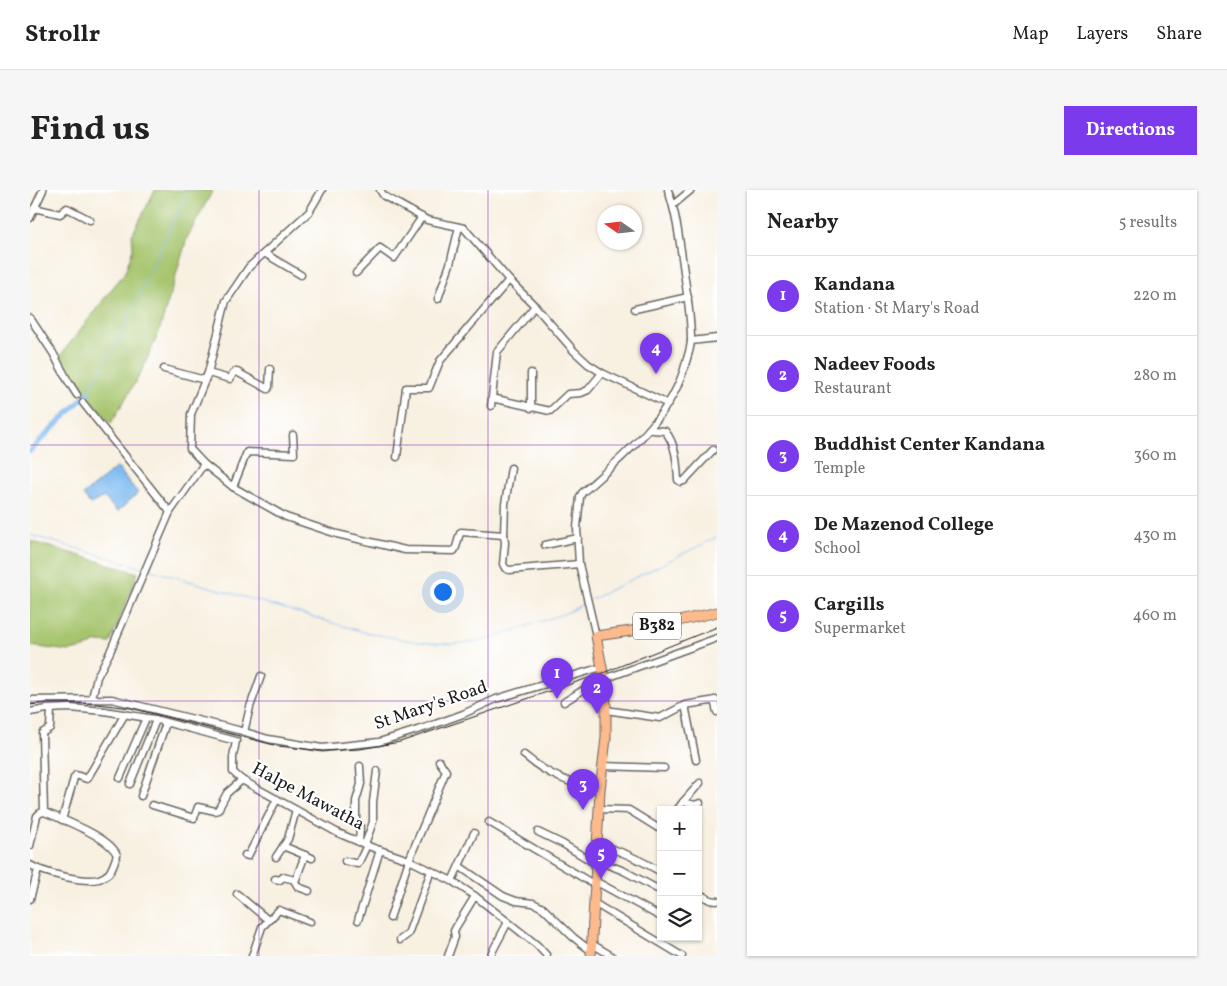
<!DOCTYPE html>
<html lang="en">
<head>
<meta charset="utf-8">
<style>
  :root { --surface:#fff; --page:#f6f6f6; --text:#222; --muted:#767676; --line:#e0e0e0; --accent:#7c3aed }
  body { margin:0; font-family:Vollkorn,serif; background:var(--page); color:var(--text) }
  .controls { position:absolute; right:15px; bottom:15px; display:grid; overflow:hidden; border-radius:0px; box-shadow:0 1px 4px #0004 }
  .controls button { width:45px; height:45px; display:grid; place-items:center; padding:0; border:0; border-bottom:1px solid var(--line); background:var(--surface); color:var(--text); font:25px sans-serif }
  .compass { position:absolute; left:567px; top:15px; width:45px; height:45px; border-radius:50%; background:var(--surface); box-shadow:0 1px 4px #0004; rotate:284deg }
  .you { position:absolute; left:412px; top:401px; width:18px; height:18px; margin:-12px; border:4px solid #fff; border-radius:50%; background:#1a73e8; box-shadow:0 0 0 8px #1a73e833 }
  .badge { display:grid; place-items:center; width:32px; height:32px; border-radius:50%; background:var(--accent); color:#fff; font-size:16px; font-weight:700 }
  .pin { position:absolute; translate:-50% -41px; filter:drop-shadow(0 1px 2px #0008) }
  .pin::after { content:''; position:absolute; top:26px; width:18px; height:15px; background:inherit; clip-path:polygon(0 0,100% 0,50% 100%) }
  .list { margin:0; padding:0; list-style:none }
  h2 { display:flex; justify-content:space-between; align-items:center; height:65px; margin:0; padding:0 20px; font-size:21px }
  h2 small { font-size:16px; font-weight:400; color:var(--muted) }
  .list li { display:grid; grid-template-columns:32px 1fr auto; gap:15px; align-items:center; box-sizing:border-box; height:80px; padding:0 20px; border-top:1px solid var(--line) }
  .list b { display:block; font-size:19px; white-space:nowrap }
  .list p { margin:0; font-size:16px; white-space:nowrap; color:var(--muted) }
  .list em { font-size:16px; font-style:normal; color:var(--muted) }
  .icon { flex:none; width:28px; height:28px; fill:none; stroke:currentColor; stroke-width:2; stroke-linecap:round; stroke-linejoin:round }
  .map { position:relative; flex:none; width:687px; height:766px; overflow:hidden; border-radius:0px }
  header { display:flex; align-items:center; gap:30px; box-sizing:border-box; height:70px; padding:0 25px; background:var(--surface); border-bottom:1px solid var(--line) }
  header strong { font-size:24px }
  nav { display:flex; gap:28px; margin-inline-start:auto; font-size:18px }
  .intro { display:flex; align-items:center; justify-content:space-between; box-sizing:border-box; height:120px; padding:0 30px }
  h1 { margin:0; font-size:35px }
  .button { padding:12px 22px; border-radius:0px; background:var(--accent); color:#fff; font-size:18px; font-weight:700 }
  main { display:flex; gap:30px; padding:0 30px }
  aside { flex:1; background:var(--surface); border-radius:0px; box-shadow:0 1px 4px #0004 }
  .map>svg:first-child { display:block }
</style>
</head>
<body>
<header>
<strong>Strollr</strong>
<nav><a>Map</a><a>Layers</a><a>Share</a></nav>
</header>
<div class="intro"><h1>Find us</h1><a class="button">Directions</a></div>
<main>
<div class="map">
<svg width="687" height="766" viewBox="0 0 687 766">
  <rect width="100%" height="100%" fill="#fff"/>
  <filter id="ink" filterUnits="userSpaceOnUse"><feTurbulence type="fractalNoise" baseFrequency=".02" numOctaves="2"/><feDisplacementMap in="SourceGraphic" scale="10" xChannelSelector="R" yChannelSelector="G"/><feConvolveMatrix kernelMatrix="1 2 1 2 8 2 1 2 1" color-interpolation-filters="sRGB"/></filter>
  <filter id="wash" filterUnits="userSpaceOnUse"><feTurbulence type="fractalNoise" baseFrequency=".0096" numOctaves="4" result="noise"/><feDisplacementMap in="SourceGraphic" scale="20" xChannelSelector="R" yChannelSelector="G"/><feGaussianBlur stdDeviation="1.12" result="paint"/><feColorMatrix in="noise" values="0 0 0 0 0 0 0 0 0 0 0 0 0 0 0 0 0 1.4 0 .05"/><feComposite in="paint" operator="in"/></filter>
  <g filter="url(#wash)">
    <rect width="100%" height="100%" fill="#f8f0e1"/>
    <g fill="#a6c56d" stroke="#617044">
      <path d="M125,0H183L157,48L129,142L111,183L81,233C62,212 44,191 30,166L95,82L103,59L102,45Z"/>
      <polygon points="0,351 108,383 80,453 67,452 54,458 40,461 0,456"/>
    </g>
    <polygon fill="#7fbbf1" stroke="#4e6c86" points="87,277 108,303 87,322 74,307 60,314 53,305"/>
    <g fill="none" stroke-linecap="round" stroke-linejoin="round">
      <g stroke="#7fbbf1" stroke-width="1">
        <path d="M58,203C69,181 82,160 93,139C116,93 135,46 158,0"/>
        <polyline points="0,345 114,378"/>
        <polyline points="118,379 334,442 387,452 420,454 453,451 536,423 555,413"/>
        <polyline points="560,410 687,347"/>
      </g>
      <polyline stroke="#7fbbf1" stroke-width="5" points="0,261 58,203"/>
    </g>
  </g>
  <g filter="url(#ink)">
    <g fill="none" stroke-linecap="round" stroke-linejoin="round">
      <g stroke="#696661" stroke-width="9">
        <g id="minor">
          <polyline points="350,0 354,6 397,30 434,38 479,90 505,116 544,161 558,174 572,183 638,214"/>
          <polyline points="643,15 661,0"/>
          <polyline points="4,18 30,24 37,18 60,30"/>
          <polyline points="0,28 13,0"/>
          <polyline points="234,63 271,85"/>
          <polyline points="326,83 350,58 364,68 392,27"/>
          <polyline points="408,109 420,74 429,37"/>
          <polyline points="605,119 658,107"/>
          <polyline points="0,128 23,163 38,191 47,205"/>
          <polyline points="661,151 687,148"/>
          <polyline points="134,179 175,190"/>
          <polyline points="178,183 200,189 204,182 207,182 238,199 239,197 240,179"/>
          <polyline points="466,209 520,221 538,204 551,203 558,200 572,183"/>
          <polyline points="53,213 140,322 80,462 67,487 62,508"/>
          <polyline points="461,216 467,162 505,116"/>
          <polyline points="501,218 501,183"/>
          <path d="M619,239L623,240L635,241C646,254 647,273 648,290L651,292L654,291L683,260"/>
          <polyline points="367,267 376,198 399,198 410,171 479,90"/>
          <path d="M174,274L203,297L256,327L307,344L375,360L424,361C428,356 427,348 431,342L474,345"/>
          <polyline points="481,278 475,314 474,345 475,353 473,374 475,378 479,380 549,374"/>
          <polyline points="203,297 217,262 264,264 263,245"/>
          <polyline points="140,322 174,274 160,259 161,224 178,183 196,111 219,77 279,22 292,0"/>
          <polyline points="515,355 548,348"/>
          <path d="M566,446L549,374L547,338L550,307L552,303C593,266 642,228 656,172C658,165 661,157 661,150C661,127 657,104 654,82C650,54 647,26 638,0"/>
          <polyline points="574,489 687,448"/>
          <polyline points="0,510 82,509 208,540 238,549 292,558 349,552 397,537 433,524 466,509 572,477"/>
          <polyline points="684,510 687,522"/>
          <polyline points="534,512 553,500 575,493"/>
          <polyline points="655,515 687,510"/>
          <polyline points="576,520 630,528 655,515 666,570"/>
          <polyline points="0,522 17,519 40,518 74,521 124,529 206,551 203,567 203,582 212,590 308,643 341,657 379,670 422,691 445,706 478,732 507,755 517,766"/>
          <polyline points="214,542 220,517 231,486"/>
          <path d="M494,565C519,586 539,593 570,600"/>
          <polyline points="572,576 634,578"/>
          <polyline points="90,588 116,528"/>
          <polyline points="100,594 126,530"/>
          <polyline points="111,606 136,533"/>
          <polyline points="653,612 670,593"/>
          <polyline points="122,615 164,628 168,617 185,621 188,620 197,603 212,590"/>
          <polyline points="569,619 599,620 628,638 631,638"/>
          <polyline points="647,620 653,612 665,615 670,613"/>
          <polyline points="14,622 12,543 20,538 21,519"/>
          <polyline points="32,630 44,588 46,585 57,589 95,524"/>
          <polyline points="459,632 565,695"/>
          <polyline points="508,642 533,654 566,674"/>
          <polyline points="329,652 330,637 326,633 326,611 331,594 330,576"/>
          <polyline points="335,654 343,632 343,612 347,581"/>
          <path d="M567,654C589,660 611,670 631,682"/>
          <path d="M0,656L7,626L10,623L14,622C32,629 80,647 87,665C85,670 83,678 79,683C77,685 72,688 69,689C53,693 14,683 0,675"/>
          <polyline points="253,656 282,668"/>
          <polyline points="215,665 218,666 247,609"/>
          <polyline points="275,665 265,692 268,697 279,701"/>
          <polyline points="246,667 258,649 266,620"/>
          <polyline points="566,670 594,681 631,701"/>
          <polyline points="315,671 328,674 337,655"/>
          <polyline points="429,676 473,706 486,711 503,713 513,718 543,747 561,761"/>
          <polyline points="245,689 250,690 253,687 265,690"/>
          <polyline points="422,691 444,643"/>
          <polyline points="565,691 631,727"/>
          <polyline points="668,703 680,710 687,711"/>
          <polyline points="207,704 238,730"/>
          <polyline points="0,709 8,680"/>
          <polyline points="564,713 652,766"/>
          <polyline points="360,728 379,670 416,581 409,571"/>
          <polyline points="328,730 350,660"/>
          <polyline points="370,750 378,744 401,681"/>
          <polyline points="562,754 582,766"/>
          <polyline points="222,766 232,737 249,720 280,732"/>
          <polyline points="418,766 425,747 424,741 426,737 445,706"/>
          <polyline points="460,766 478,732"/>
        </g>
      </g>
      <g stroke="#696661" stroke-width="11">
        <polyline id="major" points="561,766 570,600 576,548 576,517 575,493 566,446 615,439 687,422"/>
      </g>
      <use href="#minor" stroke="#fff" stroke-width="6"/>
      <use href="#major" stroke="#fcba8d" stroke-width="9"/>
      <polyline stroke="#1c1c1c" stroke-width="1" points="0,515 16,513 39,513 67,514 101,518 248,556 293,561 330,559 370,552 573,483 687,437"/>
    </g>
  </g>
  <path fill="none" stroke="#7b2cbf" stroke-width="1" stroke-opacity="0.55" d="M229,0V766M458,0V766M0,255H687M0,511H687"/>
  <g text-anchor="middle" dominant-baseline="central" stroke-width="4.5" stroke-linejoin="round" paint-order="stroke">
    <rect fill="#fff" stroke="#606060" stroke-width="1" x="603" y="422.5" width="48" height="27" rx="4"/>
    <g font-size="16" font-weight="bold" fill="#1c1c1c">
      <text x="627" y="436">B382</text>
    </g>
    <g font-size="18" fill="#1c1c1c" stroke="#fff">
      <text transform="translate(401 516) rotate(-19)">St Mary's Road</text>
      <text transform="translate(278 607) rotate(28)">Halpe Mawatha</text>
    </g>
  </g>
</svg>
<div class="controls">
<button>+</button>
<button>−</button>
<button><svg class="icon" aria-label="layers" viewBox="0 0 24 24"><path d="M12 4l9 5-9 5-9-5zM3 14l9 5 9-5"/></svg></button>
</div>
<svg class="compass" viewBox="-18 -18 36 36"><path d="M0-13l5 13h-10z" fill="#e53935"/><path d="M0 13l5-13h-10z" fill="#767676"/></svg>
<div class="you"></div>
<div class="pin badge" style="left:527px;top:509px">1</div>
<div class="pin badge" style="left:567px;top:524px">2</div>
<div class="pin badge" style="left:553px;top:620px">3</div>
<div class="pin badge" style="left:626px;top:184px">4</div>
<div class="pin badge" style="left:571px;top:689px">5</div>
</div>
<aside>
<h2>Nearby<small>5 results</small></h2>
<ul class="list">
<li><span class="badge">1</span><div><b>Kandana</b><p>Station · St Mary's Road</p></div><em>220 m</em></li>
<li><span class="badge">2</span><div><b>Nadeev Foods</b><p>Restaurant</p></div><em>280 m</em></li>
<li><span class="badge">3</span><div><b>Buddhist Center Kandana</b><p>Temple</p></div><em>360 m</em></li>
<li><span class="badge">4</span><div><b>De Mazenod College</b><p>School</p></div><em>430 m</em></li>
<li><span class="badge">5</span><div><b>Cargills</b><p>Supermarket</p></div><em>460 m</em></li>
</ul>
</aside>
</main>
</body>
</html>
